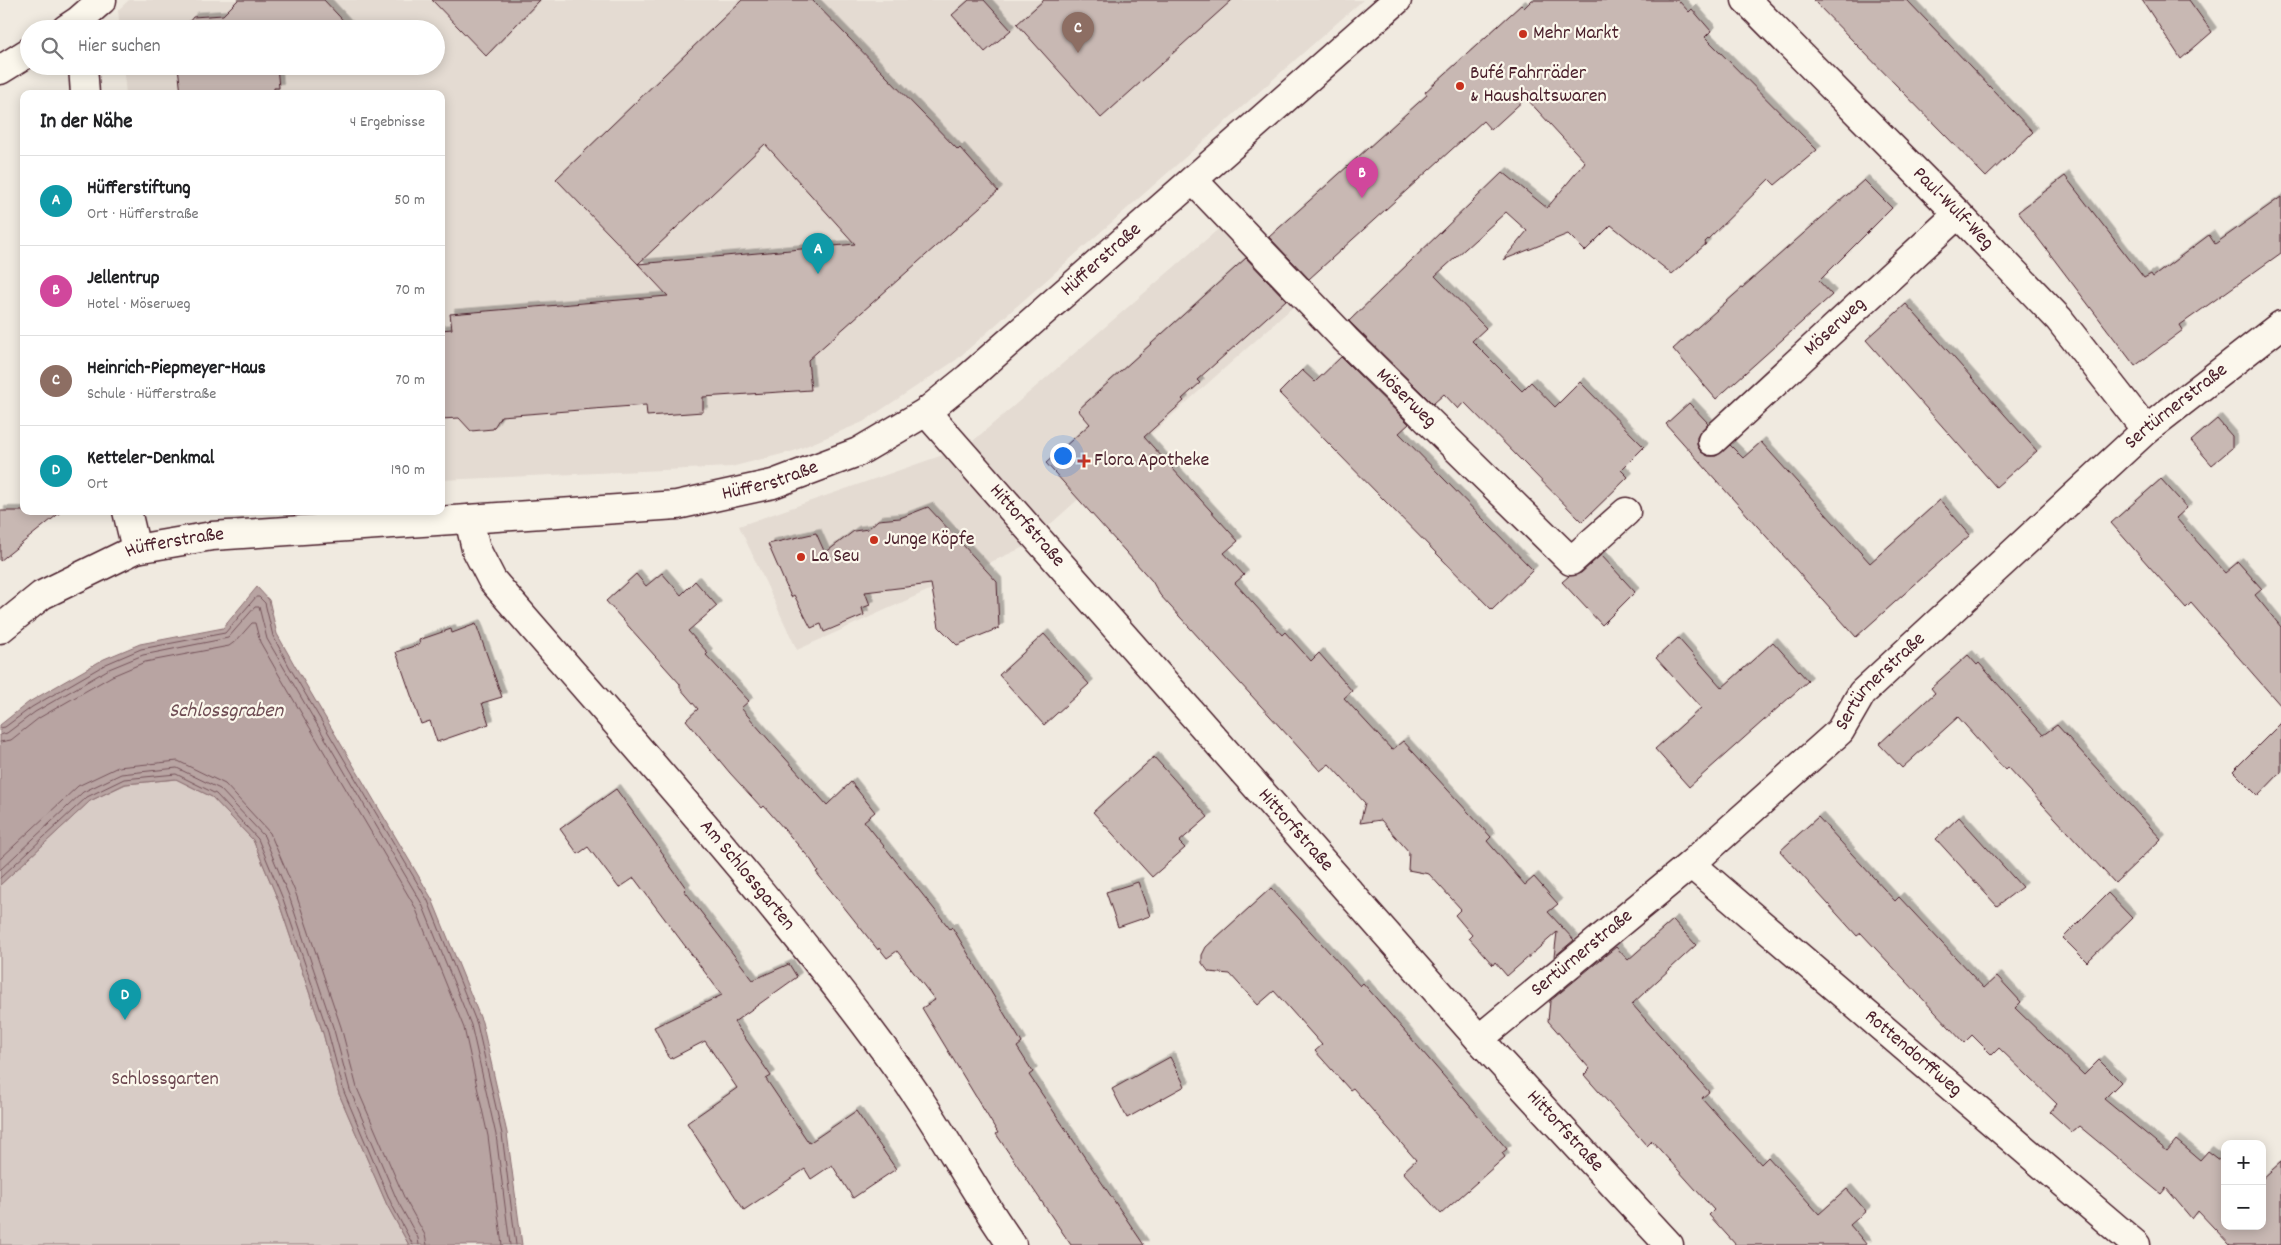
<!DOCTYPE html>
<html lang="de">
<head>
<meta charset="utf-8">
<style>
  :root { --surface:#fff; --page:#f6f6f6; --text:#202124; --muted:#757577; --line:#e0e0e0; --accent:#0b8043 }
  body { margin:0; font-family:Dekko,sans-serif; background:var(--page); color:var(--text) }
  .controls { position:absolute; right:15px; bottom:15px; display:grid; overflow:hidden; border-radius:10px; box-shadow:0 2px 12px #0003 }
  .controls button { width:45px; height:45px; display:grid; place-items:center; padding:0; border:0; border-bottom:1px solid var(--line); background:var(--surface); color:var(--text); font:25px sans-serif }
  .you { position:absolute; left:1062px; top:455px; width:18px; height:18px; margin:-12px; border:4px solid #fff; border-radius:50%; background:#1a73e8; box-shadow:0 0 0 8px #1a73e833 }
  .badge { display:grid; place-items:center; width:32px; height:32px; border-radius:50%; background:var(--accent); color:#fff; font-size:16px; font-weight:700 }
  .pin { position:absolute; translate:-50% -41px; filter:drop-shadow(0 1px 2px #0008) }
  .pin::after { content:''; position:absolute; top:26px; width:18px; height:15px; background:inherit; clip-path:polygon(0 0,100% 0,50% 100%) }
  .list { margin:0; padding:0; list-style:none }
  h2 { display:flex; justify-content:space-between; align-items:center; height:65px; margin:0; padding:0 20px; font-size:21px }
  h2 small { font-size:16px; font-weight:400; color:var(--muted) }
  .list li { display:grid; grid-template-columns:32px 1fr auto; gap:15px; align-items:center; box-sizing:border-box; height:90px; padding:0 20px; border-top:1px solid var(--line) }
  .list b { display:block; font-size:19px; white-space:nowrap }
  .list p { margin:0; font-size:16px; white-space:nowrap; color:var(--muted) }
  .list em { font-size:16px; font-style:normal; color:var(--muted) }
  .icon { flex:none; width:28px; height:28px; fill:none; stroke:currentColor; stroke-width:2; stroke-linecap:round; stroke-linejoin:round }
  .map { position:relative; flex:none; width:2281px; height:1245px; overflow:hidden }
  .search { position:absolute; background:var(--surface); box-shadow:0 2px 12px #0003; left:20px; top:20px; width:425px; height:55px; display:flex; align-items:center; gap:12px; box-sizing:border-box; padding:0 18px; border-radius:28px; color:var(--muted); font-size:19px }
  .panel { position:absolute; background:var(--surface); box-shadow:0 2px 12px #0003; left:20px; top:90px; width:425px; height:425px; border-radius:10px }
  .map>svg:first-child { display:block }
</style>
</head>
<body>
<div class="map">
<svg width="2281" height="1245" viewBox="0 0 2281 1245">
  <defs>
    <filter id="shadow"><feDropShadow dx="4.5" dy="-4.5" stdDeviation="0" flood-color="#0004"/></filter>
  </defs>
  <rect width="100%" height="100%" fill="#f0eae0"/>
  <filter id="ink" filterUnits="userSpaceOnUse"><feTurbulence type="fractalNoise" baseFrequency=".02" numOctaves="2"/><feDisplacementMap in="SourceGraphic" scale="10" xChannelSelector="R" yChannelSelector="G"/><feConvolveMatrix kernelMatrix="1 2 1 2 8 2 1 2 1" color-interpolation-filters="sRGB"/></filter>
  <g filter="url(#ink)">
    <g fill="#e4dbd2">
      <polygon points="129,0 1363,0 956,360 863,422 794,451 731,467 441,480 441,94 126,94 123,66 436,66 436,29 120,29 118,10"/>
      <polygon points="1223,225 1293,307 1026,546 797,650 739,526 966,447"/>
    </g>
    <polygon fill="#d8ccc6" stroke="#917678" points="176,779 212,797 253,840 278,900 323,1033 339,1094 387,1205 409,1245 0,1245 0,885 90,801 126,784"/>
    <polygon fill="#b8a4a2" stroke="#8c6f72" points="257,587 269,600 277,634 295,666 432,899 482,1022 507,1133 522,1245 409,1245 387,1205 339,1094 323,1033 278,900 253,840 212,797 176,779 125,784 90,801 0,885 0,725 29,702 104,659 140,644 223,628"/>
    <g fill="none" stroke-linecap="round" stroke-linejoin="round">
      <g stroke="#76545b" stroke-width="1">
        <polyline points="0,728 5,727 32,707 106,664 141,649 225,633 256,597 259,597 265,603 273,636 290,668 428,901 477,1024 502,1134 516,1245"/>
        <polyline points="0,735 7,733 35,712 109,669 143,655 228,638 255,607 259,607 267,639 422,904 471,1025 496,1135 510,1245"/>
        <polyline points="0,742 11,740 39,718 112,676 145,662 229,646 237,640 252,623 255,623 260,642 279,675 415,907 464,1028 488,1136 502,1245"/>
        <polyline points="0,859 78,786 118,767 178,761 225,784 270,833 296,894 341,1027 357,1088 404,1197 425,1235 427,1245"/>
        <polyline points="0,870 83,792 121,774 177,768 220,789 264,836 289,896 334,1030 350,1090 397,1200 418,1238 419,1245"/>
        <polyline points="0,878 87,797 124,779 176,774 216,794 258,839 283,899 328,1032 344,1092 391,1203 413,1245"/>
      </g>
    </g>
    <g fill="#c8b8b3" stroke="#4a1f2b" filter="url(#shadow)">
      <polygon points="238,0 324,0 351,29 176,29 185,27 193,17 223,15"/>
      <polygon points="432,0 540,0 486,56"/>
      <polygon points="742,0 812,0 958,150 960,148 998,191 808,360 811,390 703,397 703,412 647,416 646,405 501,416 493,429 471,431 459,418 441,419 441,330 452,329 450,314 668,296 638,264 855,244 765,144 638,264 556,179"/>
      <polygon points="969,0 984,0 1011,30 985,52 952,15"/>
      <polygon points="1044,0 1232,0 1101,118 1017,24"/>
      <polygon points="1532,0 1678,0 1689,12 1692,9 1711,31 1705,37 1817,150 1775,185 1769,179 1705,242 1706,244 1672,274 1611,225 1585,251 1568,234 1503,260 1527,231 1506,212 1435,276 1486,328 1472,341 1522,391 1531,382 1555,407 1580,382 1644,447 1621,470 1628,477 1582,522 1464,402 1458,409 1444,394 1433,404 1349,321 1503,172 1547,208 1585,162 1526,98 1491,130 1483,121 1309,279 1269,237 1427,95 1425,92 1487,36 1521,5 1524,8"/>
      <polygon points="1813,0 1907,0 2033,132 1986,177"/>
      <polygon points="2142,0 2189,0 2212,32 2181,59"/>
      <polygon points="178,66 277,66 279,88 274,88 274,94 181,94"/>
      <polygon points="2065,176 2144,278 2151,274 2153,277 2209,235 2215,244 2281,197 2281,253 2180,325 2183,330 2135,366 2018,212"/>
      <polygon points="1864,180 1892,208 1819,281 1832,295 1716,399 1673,349"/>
      <polygon points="1246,258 1286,300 1197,380 1200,383 1182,399 1184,401 1144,437 1238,541 1224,553 1244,575 1235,583 1282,635 1285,632 1311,661 1319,653 1352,691 1344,698 1392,750 1403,741 1491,837 1487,841 1525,885 1534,877 1558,904 1548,912 1574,940 1554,957 1557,932 1507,976 1495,962 1493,965 1469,938 1472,935 1455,915 1461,909 1429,874 1408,870 1409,852 1381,820 1360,823 1365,803 1329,764 1320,771 1160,595 1152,581 1046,463 1090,424 1078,410"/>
      <polygon points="1906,304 2037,451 1996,487 1866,340"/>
      <polygon points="1341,357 1409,424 1399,433 1533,570 1492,610 1279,393 1302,370 1315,382"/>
      <polygon points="1689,403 1708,423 1697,437 1697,445 1701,452 1708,456 1716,456 1730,445 1743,458 1761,442 1870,563 1940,500 1970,535 1856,637 1666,424"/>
      <polygon points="2217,419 2232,436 2232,448 2212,465 2191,441"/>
      <polygon points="2161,479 2187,508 2176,518 2225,573 2238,562 2262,589 2255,595 2281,627 2281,706 2191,603 2186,608 2111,523"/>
      <polygon points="928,507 997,582 999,628 957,645 939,627 931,584 865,592 870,605 862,608 864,615 824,632 821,624 811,628 794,595 791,597 768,544 816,533 825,553 854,531 868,529 878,520 900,518"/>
      <polygon points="0,511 62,511 0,561"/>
      <polygon points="1601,555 1635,592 1602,625 1562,582 1569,576 1581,573"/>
      <polygon points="662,573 681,595 695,581 717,606 688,631 708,653 706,655 749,701 741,708 768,739 827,805 851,782 875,812 864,821 950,929 952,927 1022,1043 1017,1047 1033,1072 1029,1075 1144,1245 1071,1245 996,1134 998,1133 922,1008 935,1000 897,951 887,958 879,948 878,950 816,872 818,871 811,860 764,806 762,808 730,773 686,720 698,709 680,688 680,684 606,601 636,574 646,586"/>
      <polygon points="476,624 502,697 482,703 489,724 437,742 430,721 421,724 396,652 420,644 419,640 451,629 452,633"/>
      <polygon points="1044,634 1089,684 1044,725 999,675"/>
      <polygon points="1678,638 1722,688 1773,642 1808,681 1689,787 1655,749 1701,708 1656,658"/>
      <polygon points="1968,655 1977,665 1979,663 2043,735 2057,725 2161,839 2115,883 2008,767 2005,770 1958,717 1902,768 1879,744 1935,693 1931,688"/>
      <polygon points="2281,723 2281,772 2258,796 2233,771"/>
      <polygon points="1154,757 1208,817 1179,842 1185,848 1152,877 1093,812"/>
      <polygon points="616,789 664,855 663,856 686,888 684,890 753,980 789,964 797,977 734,1022 771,1076 766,1079 809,1143 856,1111 896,1169 853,1198 832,1165 811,1179 805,1169 744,1210 687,1123 737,1088 705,1041 670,1059 654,1027 722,995 634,878 619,888 588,847 578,854 560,829"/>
      <polygon points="1818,817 1895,901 1899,897 1984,988 1997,976 2021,1002 2015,1008 2084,1075 2099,1060 2121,1082 2104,1099 2167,1151 2176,1140 2200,1160 2208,1151 2225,1164 2225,1226 2262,1226 2262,1179 2281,1162 2281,1245 2230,1245 2198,1211 2192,1219 2166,1188 2161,1194 2079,1126 2072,1132 2050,1112 2057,1104 1999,1048 1992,1055 1972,1035 1964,1043 1861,933 1857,936 1780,851"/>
      <polygon points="1959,817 2022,887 1997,906 1936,839"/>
      <polygon points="1138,882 1150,916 1118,927 1106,892"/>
      <polygon points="1271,888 1360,986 1363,983 1507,1149 1502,1153 1505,1157 1441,1214 1403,1172 1416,1160 1353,1088 1350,1090 1315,1051 1322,1045 1274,991 1258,1005 1230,974 1209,972 1202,963 1202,955 1206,947"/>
      <polygon points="2108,893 2132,918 2087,962 2063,938"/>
      <polygon points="1673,920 1696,945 1632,1004 1709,1092 1702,1098 1761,1164 1768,1157 1819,1214 1847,1189 1866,1211 1850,1225 1867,1245 1736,1245 1709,1215 1714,1210 1696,1190 1652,1141 1647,1146 1584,1075 1590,1069 1548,1021 1550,1001 1595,964 1616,947 1628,960"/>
      <polygon points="1170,1057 1185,1086 1127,1118 1112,1089"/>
    </g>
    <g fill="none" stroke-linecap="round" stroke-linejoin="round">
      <g stroke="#4a1f2b" stroke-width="31">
        <g id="minor">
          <path id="s1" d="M1746,0L1958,214L2059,319L2146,430"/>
          <polyline points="66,29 78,21 102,0"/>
          <polyline points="83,66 85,94"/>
          <polyline points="0,70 29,52"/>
          <path id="s2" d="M1193,180L1346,340L1571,561L1626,512"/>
          <path id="s3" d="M926,412L1479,1039L1669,1245"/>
          <path id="s4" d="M1712,441L1958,214"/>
          <polyline points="127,511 136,549"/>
          <path id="s5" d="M469,519L476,549L492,580C632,743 779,902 904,1077C943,1131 973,1191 1012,1245"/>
          <path id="s6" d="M0,629L42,595L136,549L212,536L677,505L773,484L858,452L926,412L968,378L1397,0"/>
          <path id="s7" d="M1691,864L2136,1245"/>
          <path id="s8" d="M1479,1039L1691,864L1840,731L1862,693L2146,430L2281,325"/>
        </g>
      </g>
      <use href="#minor" stroke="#fbf7ec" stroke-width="28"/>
    </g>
  </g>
  <g fill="#c8321e" stroke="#fbf7ec" stroke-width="2">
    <circle cx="1523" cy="34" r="5"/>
    <circle cx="1460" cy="86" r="5"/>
    <path d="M1081.5 453.5h5v5h5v5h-5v5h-5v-5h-5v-5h5z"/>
    <circle cx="874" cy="540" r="5"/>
    <circle cx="801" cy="557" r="5"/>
  </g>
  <g text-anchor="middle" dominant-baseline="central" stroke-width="4.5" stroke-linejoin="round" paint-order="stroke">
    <g font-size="20" fill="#4a1f2b" stroke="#fbf7ec" text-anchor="start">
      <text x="1533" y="34">Mehr Markt</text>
      <text x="1470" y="74">Bufé Fahrräder<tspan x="1470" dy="23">&amp; Haushaltswaren</tspan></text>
      <text x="1094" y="461">Flora Apotheke</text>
      <text x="884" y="540">Junge Köpfe</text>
      <text x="811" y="557">La Seu</text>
    </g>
    <g font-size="20" fill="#4a1f2b" stroke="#fbf7ec">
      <text stroke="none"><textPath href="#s1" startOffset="294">Paul-Wulf-Weg</textPath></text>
      <text stroke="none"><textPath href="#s6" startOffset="1202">Hüfferstraße</textPath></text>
      <text stroke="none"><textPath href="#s4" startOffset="168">Möserweg</textPath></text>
      <text stroke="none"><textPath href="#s2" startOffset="305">Möserweg</textPath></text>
      <text stroke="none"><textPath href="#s8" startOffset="944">Sertürnerstraße</textPath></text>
      <text stroke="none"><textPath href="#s6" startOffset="798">Hüfferstraße</textPath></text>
      <text stroke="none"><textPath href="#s3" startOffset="152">Hittorfstraße</textPath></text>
      <text stroke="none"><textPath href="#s6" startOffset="198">Hüfferstraße</textPath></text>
      <text stroke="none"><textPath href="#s8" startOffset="539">Sertürnerstraße</textPath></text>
      <text stroke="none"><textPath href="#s3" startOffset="558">Hittorfstraße</textPath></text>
      <text stroke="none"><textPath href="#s5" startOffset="456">Am Schlossgarten</textPath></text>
      <text stroke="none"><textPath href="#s8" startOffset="134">Sertürnerstraße</textPath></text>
      <text stroke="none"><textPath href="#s7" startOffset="292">Rottendorffweg</textPath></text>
      <text stroke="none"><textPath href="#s3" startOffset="962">Hittorfstraße</textPath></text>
    </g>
    <g font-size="20" fill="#6e4a52" stroke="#fbf7ec">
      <text x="165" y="1080">Schlossgarten</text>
    </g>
    <g font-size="21" font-style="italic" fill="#704e55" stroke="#fbf7ec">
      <text x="226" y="712">Schlossgraben</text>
    </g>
  </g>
</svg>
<div class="controls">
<button>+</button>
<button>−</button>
</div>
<div class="you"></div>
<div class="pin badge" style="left:818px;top:274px;background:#0f9aa8">A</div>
<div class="pin badge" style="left:1362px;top:198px;background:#d1479c">B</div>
<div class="pin badge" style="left:1078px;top:53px;background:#8d6e63">C</div>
<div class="pin badge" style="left:125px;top:1020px;background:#0f9aa8">D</div>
<div class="search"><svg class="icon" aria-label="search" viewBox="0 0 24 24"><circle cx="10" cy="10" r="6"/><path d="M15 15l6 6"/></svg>Hier suchen</div>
<section class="panel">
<h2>In der Nähe<small>4 Ergebnisse</small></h2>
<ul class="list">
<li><span class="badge" style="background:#0f9aa8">A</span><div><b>Hüfferstiftung</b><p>Ort · Hüfferstraße</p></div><em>50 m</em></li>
<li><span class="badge" style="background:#d1479c">B</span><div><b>Jellentrup</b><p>Hotel · Möserweg</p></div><em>70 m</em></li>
<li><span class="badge" style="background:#8d6e63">C</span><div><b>Heinrich-Piepmeyer-Haus</b><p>Schule · Hüfferstraße</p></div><em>70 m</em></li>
<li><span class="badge" style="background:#0f9aa8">D</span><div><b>Ketteler-Denkmal</b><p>Ort</p></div><em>190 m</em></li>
</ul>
</section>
</div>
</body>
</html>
